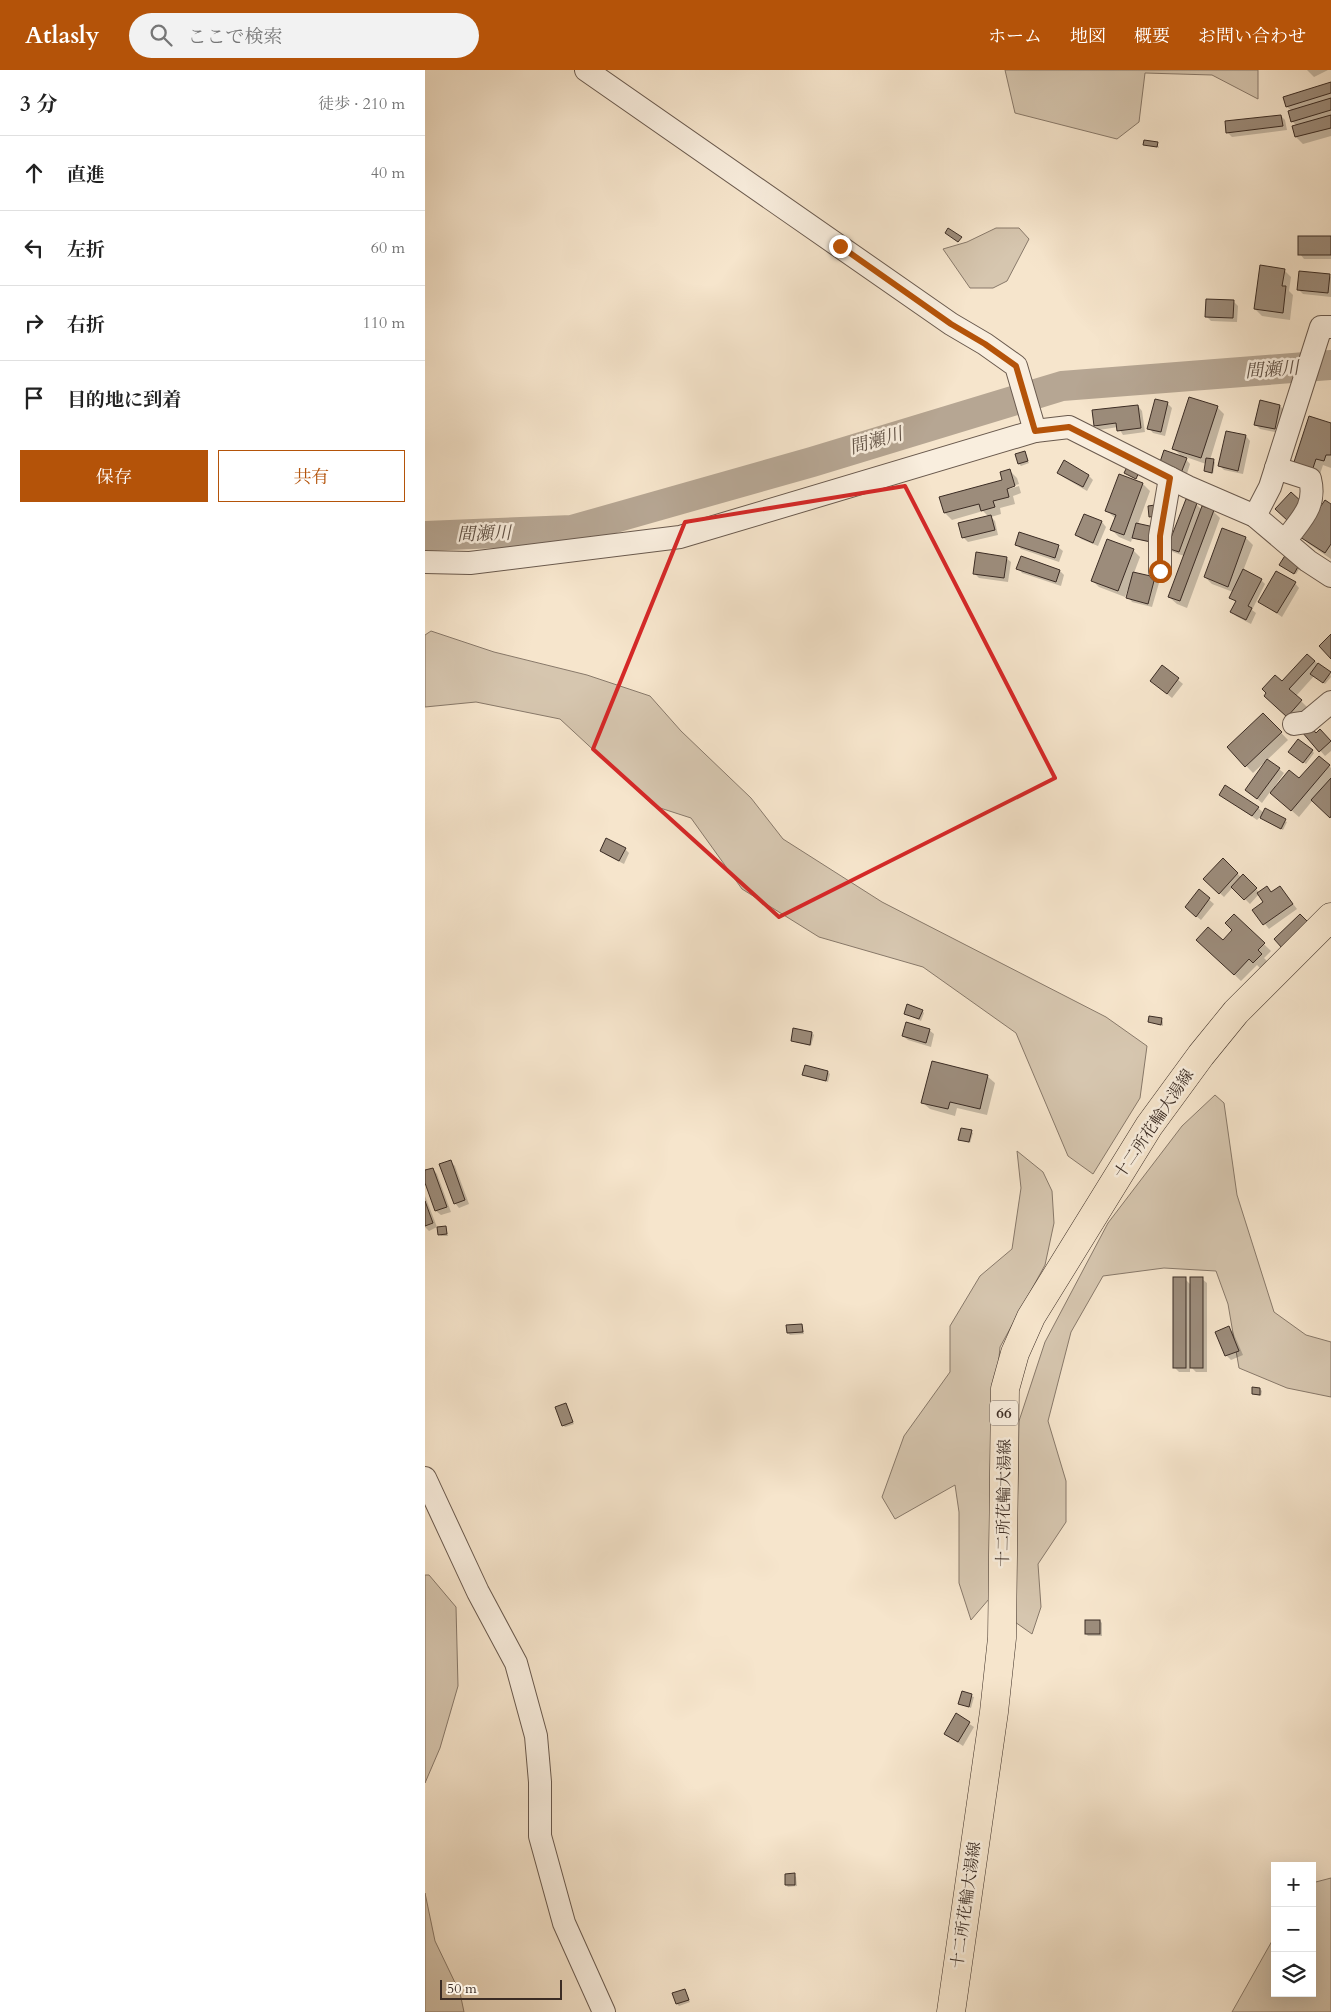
<!DOCTYPE html>
<html lang="ja">
<head>
<meta charset="utf-8">
<style>
  :root { --surface:#fff; --page:#f2f2f2; --text:#222; --muted:#767676; --line:#e0e0e0; --accent:#b45309 }
  body { margin:0; font-family:Cardo,"Noto Serif JP",serif; background:var(--page); color:var(--text) }
  .controls { position:absolute; right:15px; bottom:15px; display:grid; overflow:hidden; border-radius:0px; box-shadow:0 5px 20px #0002 }
  .controls button { width:45px; height:45px; display:grid; place-items:center; padding:0; border:0; border-bottom:1px solid var(--line); background:var(--surface); color:var(--text); font:25px sans-serif }
  .scale { position:absolute; left:15px; bottom:12px; width:122px; box-sizing:border-box; padding-left:5px; border:2px solid #3b2c24; border-top:0; font-size:14px; line-height:18px; white-space:nowrap; color:#3b2c24; -webkit-text-stroke:4px #f9eede; paint-order:stroke }
  .stop { position:absolute; width:15px; height:15px; margin:-11px; border:4px solid #b45309; border-radius:50%; background:#fff }
  .stop.end { background:#b45309; border-color:#fff; box-shadow:0 1px 5px #0008 }
  .list { margin:0; padding:0; list-style:none }
  h2 { display:flex; justify-content:space-between; align-items:center; height:65px; margin:0; padding:0 20px; font-size:21px }
  h2 small { font-size:16px; font-weight:400; color:var(--muted) }
  .list li { display:grid; grid-template-columns:32px 1fr auto; gap:15px; align-items:center; box-sizing:border-box; height:75px; padding:0 20px; border-top:1px solid var(--line) }
  .list b { display:block; font-size:19px; white-space:nowrap }
  .list em { font-size:16px; font-style:normal; color:var(--muted) }
  .actions { display:flex; gap:10px; padding:15px 20px }
  .actions a { flex:1; padding:11px 0; border:1px solid var(--accent); border-radius:0px; text-align:center; font-size:18px; color:var(--accent) }
  .actions .main { background:var(--accent); color:#fff }
  .icon { flex:none; width:28px; height:28px; fill:none; stroke:currentColor; stroke-width:2; stroke-linecap:round; stroke-linejoin:round }
  .map { position:relative; flex:none; width:906px; height:1942px; overflow:hidden }
  header { display:flex; align-items:center; gap:30px; box-sizing:border-box; height:70px; padding:0 25px; background:var(--accent); color:#fff }
  header strong { font-size:24px }
  nav { display:flex; gap:28px; margin-inline-start:auto; font-size:18px }
  .search { width:350px; height:45px; background:var(--page); display:flex; align-items:center; gap:12px; box-sizing:border-box; padding:0 18px; border-radius:28px; color:var(--muted); font-size:19px }
  main { display:flex }
  aside { flex:1; background:var(--surface) }
  .map>svg:first-child { display:block }
</style>
</head>
<body>
<header>
<strong>Atlasly</strong>
<div class="search"><svg class="icon" aria-label="search" viewBox="0 0 24 24"><circle cx="10" cy="10" r="6"/><path d="M15 15l6 6"/></svg>ここで検索</div>
<nav><a>ホーム</a><a>地図</a><a>概要</a><a>お問い合わせ</a></nav>
</header>
<main>
<aside>
<h2>3 分<small>徒歩 · 210 m</small></h2>
<ul class="list">
<li><svg class="icon" aria-label="ahead" viewBox="0 0 24 24"><path d="M12 20V5M6 11l6-6 6 6"/></svg><div><b>直進</b></div><em>40 m</em></li>
<li><svg class="icon" aria-label="left" viewBox="0 0 24 24"><path d="M17 20v-9H6M10 6l-5 5 5 5"/></svg><div><b>左折</b></div><em>60 m</em></li>
<li><svg class="icon" aria-label="right" viewBox="0 0 24 24"><path d="M7 20v-9h11M14 6l5 5-5 5"/></svg><div><b>右折</b></div><em>110 m</em></li>
<li><svg class="icon" aria-label="arrive" viewBox="0 0 24 24"><path d="M6 21V4h12l-3 4 3 4H6"/></svg><div><b>目的地に到着</b></div></li>
</ul>
<div class="actions"><a class="main">保存</a><a>共有</a></div>
</aside>
<div class="map">
<svg width="906" height="1942" viewBox="0 0 906 1942">
  <rect width="100%" height="100%" fill="#f6e5cc"/>
  <filter id="stains"><feTurbulence type="fractalNoise" baseFrequency=".004" numOctaves="4"/><feColorMatrix values="0 0 0 0 .2 0 0 0 0 .09 0 0 0 0 .02 0 0 0 .5 -.17"/></filter>
  <radialGradient id="worn" r=".72"><stop offset=".6" stop-color="#630" stop-opacity="0"/><stop offset="1" stop-color="#630" stop-opacity=".3"/></radialGradient>
  <g fill="#d6c6af" stroke="#88796a">
    <polygon points="580,0 833,0 833,29 787,5 720,3 714,52 692,69 590,43"/>
    <polygon points="571,158 594,158 604,169 582,211 568,218 545,218 518,179 542,172"/>
    <polygon points="6,561 69,582 162,605 225,626 256,661 326,728 358,769 457,832 681,947 722,976 715,1028 668,1104 643,1086 591,963 498,897 394,867 317,819 266,748 229,736 135,649 51,632 0,637 0,565"/>
    <polygon points="790,1025 799,1033 812,1125 849,1242 881,1265 906,1272 906,1327 862,1318 814,1298 803,1234 791,1201 739,1198 678,1206 646,1262 623,1351 641,1411 641,1452 613,1494 616,1537 607,1564 590,1552 594,1351 620,1272 683,1153 757,1056"/>
    <polygon points="592,1081 618,1102 627,1121 629,1153 620,1195 575,1277 568,1350 570,1522 546,1550 534,1513 534,1442 530,1415 470,1449 457,1427 479,1366 525,1302 525,1256 555,1206 587,1179 596,1118"/>
    <polygon points="0,1505 4,1505 31,1537 33,1616 15,1678 0,1713"/>
    <polygon points="906,1808 906,1942 807,1942 847,1871 847,1833 850,1831 850,1923 887,1923 887,1813"/>
    <polygon points="0,1823 10,1871 35,1923 39,1942 0,1942"/>
  </g>
  <g fill="#0003">
    <polygon points="882,0 903,0 889,7"/>
    <polygon points="906,13 906,66 878,74 871,67 869,57 872,56 867,51 867,41 862,37"/>
    <polygon points="856,46 860,50 862,60 807,67 802,62"/>
    <polygon points="732,73 734,78 720,74"/>
    <polygon points="906,167 906,189 879,189 875,184"/>
    <polygon points="859,200 866,207 864,221 868,225 865,250 837,246 830,239"/>
    <polygon points="904,205 906,207 906,227 878,224 874,220"/>
    <polygon points="808,231 813,236 812,252 786,251 782,247"/>
    <polygon points="742,333 747,338 740,366 728,363 724,358"/>
    <polygon points="713,336 717,341 720,362 698,365 693,357 674,360 670,355"/>
    <polygon points="855,336 859,340 854,363 835,359 830,354"/>
    <polygon points="792,337 799,344 785,390 790,392 788,404 780,401 781,394 758,386 765,394 761,407 740,400 759,389 749,379"/>
    <polygon points="906,354 906,398 898,395 894,407 876,401"/>
    <polygon points="802,362 821,366 825,371 818,404 799,400 794,395"/>
    <polygon points="599,383 604,393 596,396 594,394"/>
    <polygon points="639,392 664,406 668,410 662,421 638,407 633,402"/>
    <polygon points="585,401 592,408 594,414 584,417 584,419 594,416 596,423 588,426 590,434 575,438 576,444 566,447 570,451 573,465 543,472 538,467 564,447 558,441 527,450 520,443 579,411"/>
    <polygon points="695,406 718,414 725,421 713,454 727,473 711,469 708,466 706,472 694,467 687,460 691,449 682,441"/>
    <polygon points="762,431 772,435 777,440 788,441 795,448 762,538 752,534 744,527 759,486 748,482 744,478"/>
    <polygon points="906,436 906,489 884,474 877,467"/>
    <polygon points="660,445 677,452 681,457 673,476 656,469 652,465"/>
    <polygon points="798,460 821,468 828,475 818,501 836,510 840,514 827,540 831,543 826,554 811,546 807,541 811,532 806,527 808,522 787,514 780,507"/>
    <polygon points="591,474 633,477 638,481 634,492 596,479"/>
    <polygon points="708,480 715,487 709,503 729,508 734,513 727,537 707,532 703,527 705,519 703,519 700,527 674,517 667,510"/>
    <polygon points="581,488 586,492 583,512 554,508 549,503"/>
    <polygon points="596,488 635,501 639,505 636,516 597,503 593,498"/>
    <polygon points="876,496 871,504 858,497"/>
    <polygon points="870,513 874,518 857,547 834,531"/>
    <polygon points="882,585 905,603 906,607 900,614 889,606 871,626 883,638 870,653 848,633 857,613"/>
    <polygon points="738,597 758,614 747,628 731,615"/>
    <polygon points="838,644 863,670 842,690 859,703 850,716 851,717 875,710 894,687 906,698 906,748 888,730 874,747 845,722 837,733 826,724 841,691 828,703 803,677"/>
    <polygon points="879,662 900,665 906,672 906,681 900,686"/>
    <polygon points="887,681 889,683 881,694 867,684"/>
    <polygon points="795,724 833,738 839,743 862,752 858,760 835,747 832,750"/>
    <polygon points="200,779 204,783 199,794 181,785 177,781"/>
    <polygon points="798,790 817,808 818,806 835,823 842,818 847,823 859,822 872,839 844,859 829,840 840,832 834,824 825,834 808,817 799,827 780,809"/>
    <polygon points="774,821 789,834 776,850 766,842"/>
    <polygon points="809,845 846,881 839,888 843,892 836,899 832,895 816,911 773,870 798,872 809,860"/>
    <polygon points="497,941 499,943 496,951 480,943"/>
    <polygon points="737,950 738,952 738,956 725,952"/>
    <polygon points="504,960 509,964 506,977 483,970 478,966"/>
    <polygon points="387,963 389,965 386,976 367,971"/>
    <polygon points="403,1002 405,1004 403,1012 379,1005"/>
    <polygon points="562,1006 570,1013 562,1045 532,1038 530,1046 505,1039 497,1032"/>
    <polygon points="546,1062 548,1063 545,1073 534,1069"/>
    <polygon points="26,1092 30,1096 44,1134 34,1138 30,1133"/>
    <polygon points="8,1099 12,1104 26,1142 16,1145 11,1141 0,1109 0,1102"/>
    <polygon points="0,1126 12,1157 4,1161 0,1157"/>
    <polygon points="21,1157 23,1166 16,1166 14,1164"/>
    <polygon points="760,1209 766,1215 777,1209 782,1213 782,1302 771,1302 765,1296 765,1302 754,1302 750,1298"/>
    <polygon points="377,1255 379,1264 365,1265 363,1263"/>
    <polygon points="803,1258 808,1262 818,1285 806,1290 802,1286 792,1263"/>
    <polygon points="835,1319 837,1321 836,1326 828,1324"/>
    <polygon points="141,1335 149,1354 140,1357 138,1355"/>
    <polygon points="675,1551 677,1553 677,1566 663,1566 661,1564"/>
    <polygon points="537,1623 549,1627 546,1638 534,1633"/>
    <polygon points="531,1645 549,1657 538,1676 520,1664"/>
    <polygon points="369,1805 371,1807 372,1816 363,1817 361,1815"/>
    <polygon points="260,1920 265,1932 254,1936 252,1934"/>
  </g>
  <g fill="none" stroke-linecap="round" stroke-linejoin="round">
    <polyline stroke="#b6a693" stroke-width="30" points="0,466 147,460 387,392 637,316 906,295"/>
  </g>
  <g fill="#9c8c7b" stroke="#3b2c24">
    <polygon points="906,12 906,23 861,37 858,27"/>
    <polygon points="906,28 906,40 866,52 863,41"/>
    <polygon points="856,45 858,56 801,63 800,51"/>
    <polygon points="906,45 906,58 870,67 867,56"/>
    <polygon points="719,70 733,72 732,77 718,75"/>
    <polygon points="523,158 537,167 533,172 520,163"/>
    <rect x="873" y="166" width="33" height="19"/>
    <polygon points="835,195 860,199 857,216 861,216 858,243 829,239"/>
    <polygon points="874,201 905,204 903,223 872,220"/>
    <polygon points="781,229 809,230 808,248 780,247"/>
    <polygon points="764,327 793,336 776,388 747,379"/>
    <polygon points="730,329 743,332 736,362 722,359"/>
    <polygon points="835,330 855,335 850,359 829,355"/>
    <polygon points="713,335 716,358 692,361 691,353 669,356 667,340"/>
    <polygon points="884,346 906,353 906,385 901,385 899,391 891,389 887,401 868,395"/>
    <polygon points="801,361 821,365 813,401 793,396"/>
    <polygon points="739,380 762,388 756,403 734,395"/>
    <polygon points="600,381 603,391 593,394 590,384"/>
    <polygon points="781,388 789,389 787,403 779,401"/>
    <polygon points="639,390 664,405 658,417 632,403"/>
    <polygon points="702,397 714,402 711,409 699,403"/>
    <polygon points="585,399 590,416 582,419 584,427 568,431 570,437 556,441 554,434 519,443 514,427 577,410 575,402"/>
    <polygon points="694,404 718,413 699,465 685,460 691,445 680,441"/>
    <polygon points="866,422 879,434 863,451 850,439"/>
    <polygon points="761,429 772,433 754,482 742,478"/>
    <polygon points="900,430 906,434 906,474 900,483 875,467"/>
    <polygon points="730,435 732,446 724,447 723,436"/>
    <polygon points="777,436 789,440 755,531 743,527"/>
    <polygon points="659,444 677,451 668,473 650,465"/>
    <polygon points="566,445 570,460 537,468 533,453"/>
    <polygon points="711,453 729,457 726,472 707,468"/>
    <polygon points="797,458 821,467 803,517 779,507"/>
    <polygon points="594,462 634,475 630,488 590,475"/>
    <polygon points="682,469 709,479 693,521 666,511"/>
    <polygon points="551,482 582,487 579,508 548,504"/>
    <polygon points="861,484 875,493 869,504 854,495"/>
    <polygon points="596,486 635,500 631,512 591,499"/>
    <polygon points="818,499 837,509 823,536 827,538 821,550 805,542 811,531 804,528"/>
    <polygon points="851,501 871,512 852,543 833,532"/>
    <polygon points="708,502 730,507 723,534 701,528"/>
    <polygon points="906,564 906,589 894,576"/>
    <polygon points="882,584 890,591 864,619 877,630 862,647 839,626 841,623 837,619 850,605 857,611"/>
    <polygon points="893,593 906,602 898,613 885,604"/>
    <polygon points="737,595 754,608 742,624 725,611"/>
    <polygon points="838,643 857,662 820,697 802,677"/>
    <polygon points="885,656 891,663 895,659 906,671 894,682 877,662"/>
    <polygon points="873,669 888,680 878,693 863,682"/>
    <polygon points="894,686 905,695 866,741 845,723 864,700 874,708"/>
    <polygon points="842,689 855,698 832,729 820,720"/>
    <polygon points="906,708 906,746 905,748 886,730"/>
    <polygon points="800,715 834,737 827,746 794,725"/>
    <polygon points="840,738 861,749 856,759 835,748"/>
    <polygon points="181,768 201,778 194,791 175,781"/>
    <polygon points="798,788 813,803 794,824 778,809"/>
    <polygon points="818,804 832,818 819,830 806,817"/>
    <polygon points="842,816 846,822 855,816 868,834 838,855 827,840 838,832 832,823"/>
    <polygon points="774,819 785,828 771,847 760,837"/>
    <polygon points="809,844 840,873 833,880 837,884 828,893 824,889 809,905 771,870 783,857 798,870 807,860 800,853"/>
    <polygon points="875,844 883,852 857,878 849,869"/>
    <polygon points="482,934 498,940 494,949 479,944"/>
    <polygon points="724,946 737,948 736,955 723,952"/>
    <polygon points="481,952 505,959 501,973 477,966"/>
    <polygon points="368,958 387,962 385,975 366,971"/>
    <polygon points="507,991 563,1005 555,1039 525,1032 523,1039 496,1033"/>
    <polygon points="380,995 403,1001 401,1011 377,1005"/>
    <polygon points="536,1058 547,1060 544,1072 533,1070"/>
    <polygon points="26,1090 40,1130 29,1134 14,1094"/>
    <polygon points="8,1098 22,1137 10,1141 0,1113 0,1100"/>
    <polygon points="0,1131 8,1153 0,1156"/>
    <polygon points="21,1156 22,1164 13,1165 12,1157"/>
    <rect x="748" y="1207" width="13" height="91"/>
    <rect x="765" y="1207" width="13" height="91"/>
    <polygon points="377,1254 378,1262 362,1263 361,1255"/>
    <polygon points="804,1256 814,1281 800,1286 790,1262"/>
    <polygon points="827,1317 835,1318 835,1325 827,1324"/>
    <polygon points="141,1333 148,1352 137,1356 130,1337"/>
    <rect x="660" y="1550" width="15" height="14"/>
    <polygon points="537,1621 547,1624 544,1637 533,1634"/>
    <polygon points="531,1643 545,1652 533,1672 519,1664"/>
    <polygon points="370,1803 370,1815 360,1815 360,1804"/>
    <polygon points="260,1919 264,1930 251,1934 247,1923"/>
  </g>
  <g fill="none" stroke-linecap="round" stroke-linejoin="round">
    <g stroke="#6a5a4e" stroke-width="24">
      <g id="minor">
        <polyline points="161,0 526,254 560,274 591,296 610,361"/>
        <path d="M851,398L885,409C892,437 875,450 860,471"/>
        <polyline points="830,446 845,417 896,257 906,257"/>
        <polyline points="0,492 45,493 255,467 610,361 644,357 763,417 830,446 883,491 906,506"/>
        <polyline points="735,501 735,466 745,408"/>
        <polyline points="869,654 882,652 906,632"/>
        <polyline points="0,1408 53,1522 91,1593 111,1666 115,1712 115,1766 139,1853 179,1942"/>
      </g>
    </g>
    <g stroke="#3b2c24" stroke-width="29">
      <polyline id="major" points="526,1942 569,1642 577,1568 580,1319 590,1283 606,1247 724,1056 776,985 811,942 906,847"/>
    </g>
    <use href="#minor" stroke="#f9eede" stroke-width="22"/>
    <use href="#major" stroke="#f6e5cc" stroke-width="28"/>
  </g>
  <g fill="none" stroke-linecap="round" stroke-linejoin="round">
    <polyline stroke="#b45309" stroke-width="6" points="415,176 526,254 560,274 591,296 610,361 644,357 745,408 735,466 735,501"/>
  </g>
  <path fill="none" stroke="#d62828" stroke-width="4" stroke-linejoin="round" d="M480,416L630,708L354,847L168,679L260,452Z"/>
  <g text-anchor="middle" dominant-baseline="central" stroke-width="5" stroke-linejoin="round" paint-order="stroke">
    <rect fill="#f9eede" stroke="#74665c" stroke-width="1" x="565" y="1330.5" width="28" height="25" rx="4"/>
    <g font-size="15" font-weight="bold" fill="#3b2c24">
      <text x="579" y="1343">66</text>
    </g>
    <g font-size="16" fill="#3b2c24" stroke="#f9eede">
      <text transform="translate(729 1054) rotate(-56)">十二所花輪大湯線</text>
      <text transform="translate(579 1433) rotate(-89)">十二所花輪大湯線</text>
      <text transform="translate(541 1835) rotate(-82)">十二所花輪大湯線</text>
    </g>
    <g font-size="18" font-style="italic" fill="#605145" stroke="#f9eede">
      <text transform="translate(847 300) rotate(-4)">間瀬川</text>
      <text transform="translate(451 371) rotate(-16)">間瀬川</text>
      <text transform="translate(59 464) rotate(-2)">間瀬川</text>
    </g>
  </g>
  <rect width="100%" height="100%" filter="url(#stains)"/>
  <rect width="100%" height="100%" fill="url(#worn)"/>
</svg>
<div class="controls">
<button>+</button>
<button>−</button>
<button><svg class="icon" aria-label="layers" viewBox="0 0 24 24"><path d="M12 4l9 5-9 5-9-5zM3 14l9 5 9-5"/></svg></button>
</div>
<div class="scale">50 m</div>
<div class="stop" style="left:735px;top:501px"></div>
<div class="stop end" style="left:415px;top:176px"></div>
</div>
</main>
</body>
</html>
